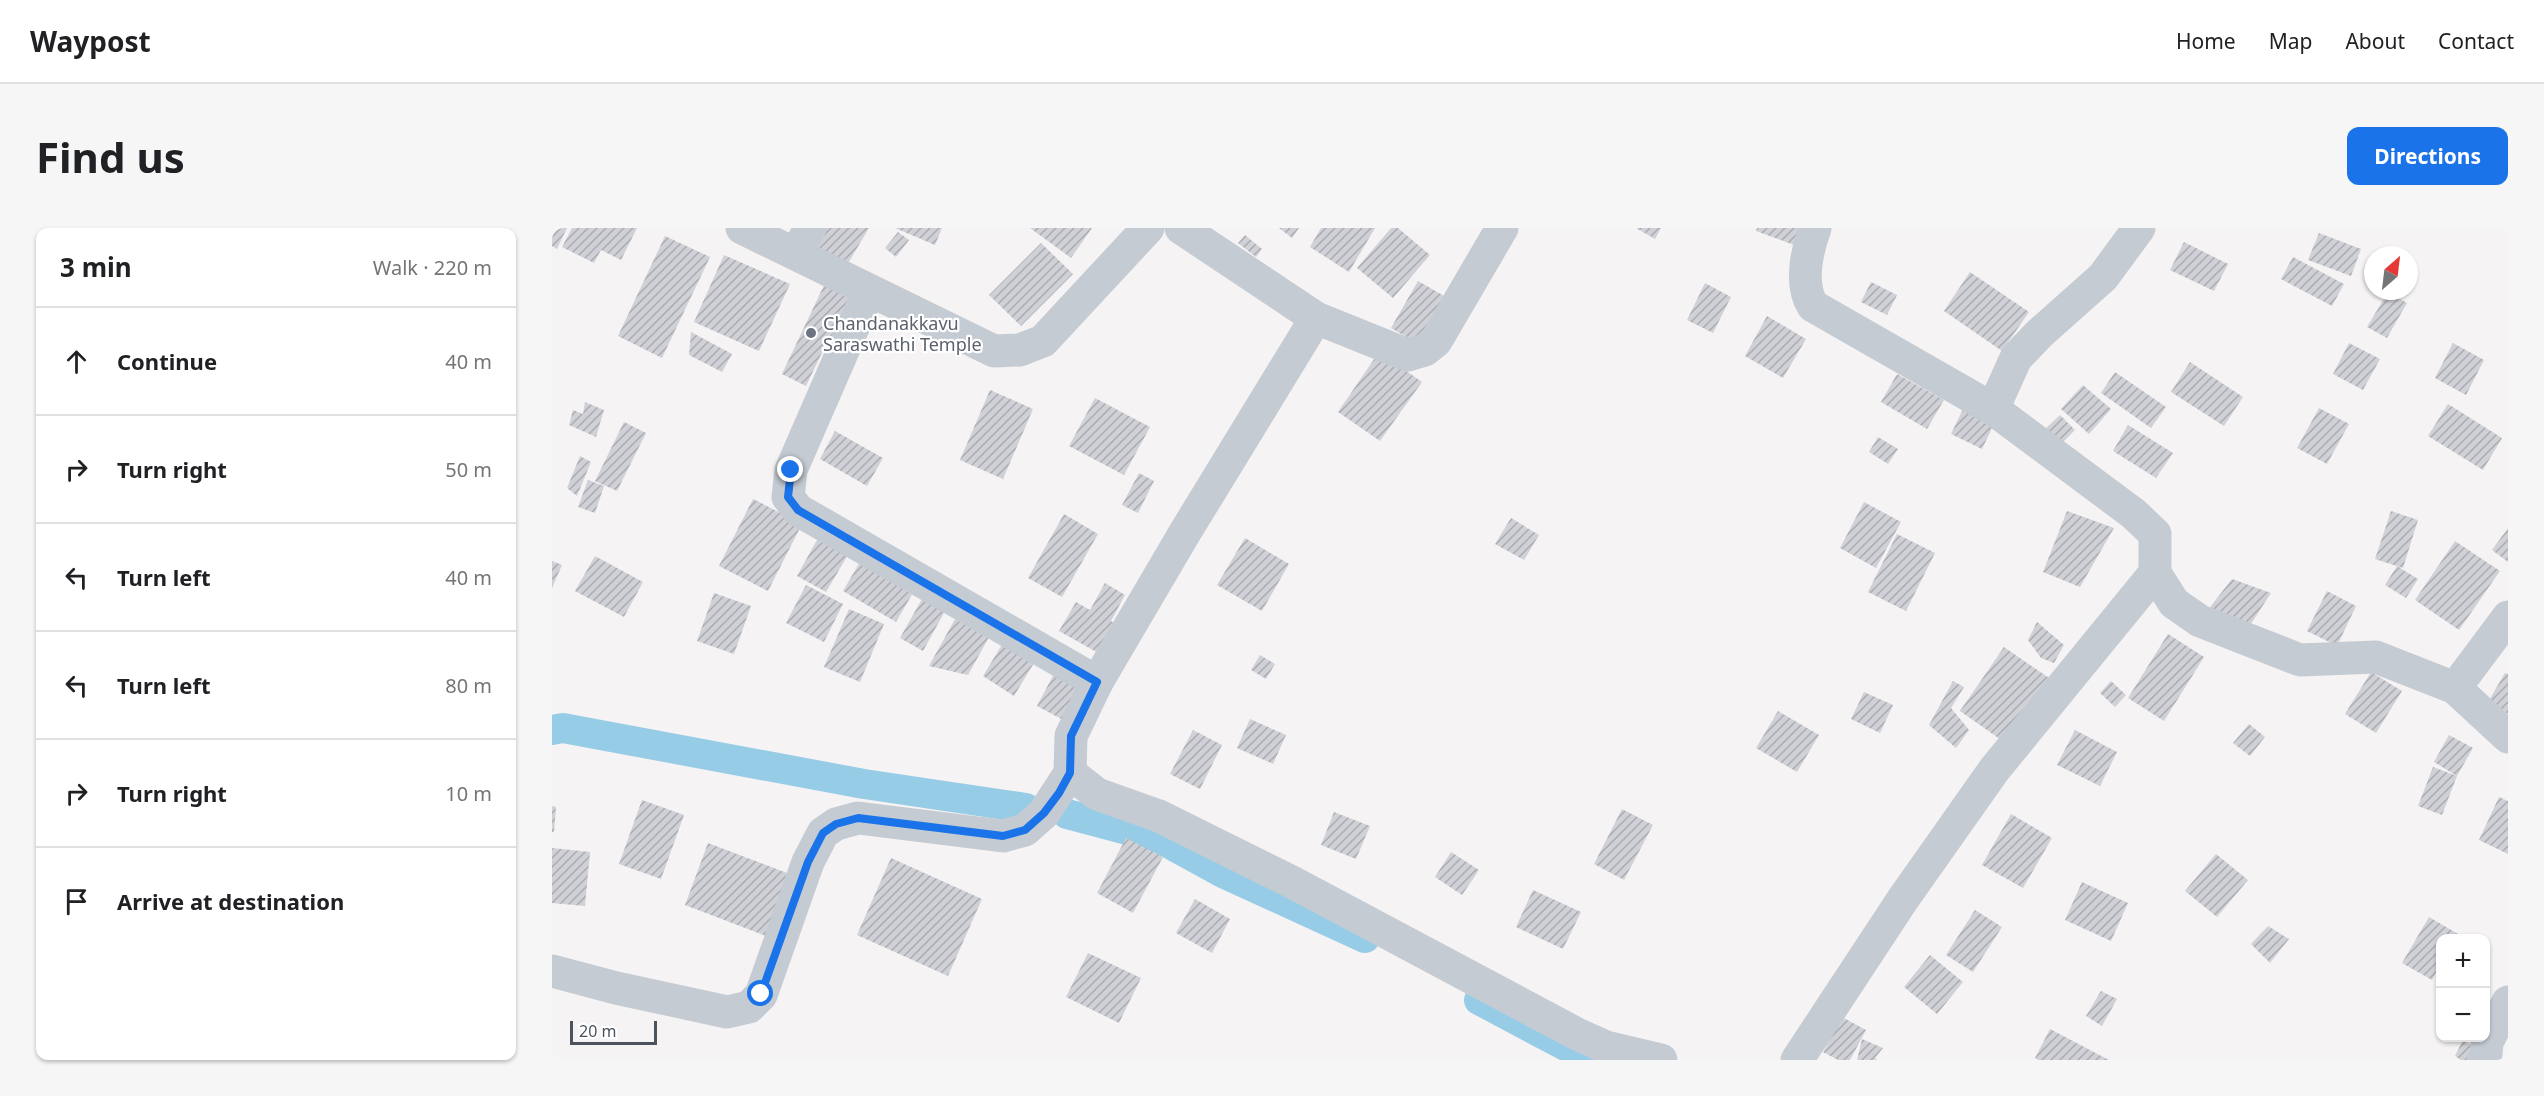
<!DOCTYPE html>
<html lang="en">
<head>
<meta charset="utf-8">
<style>
  :root { --surface:#fff; --page:#f6f6f6; --text:#202124; --muted:#757577; --line:#e0e0e0; --accent:#1a73e8 }
  body { margin:0; font-family:"Noto Sans",sans-serif; background:var(--page); color:var(--text) }
  .controls { position:absolute; right:18px; bottom:18px; display:grid; overflow:hidden; border-radius:12px; box-shadow:0 2px 4px #0004 }
  .controls button { width:54px; height:54px; display:grid; place-items:center; padding:0; border:0; border-bottom:2px solid var(--line); background:var(--surface); color:var(--text); font:30px sans-serif }
  .compass { position:absolute; left:1812px; top:18px; width:54px; height:54px; border-radius:50%; background:var(--surface); box-shadow:0 2px 4px #0004; rotate:28deg }
  .scale { position:absolute; left:18px; bottom:15px; width:87px; box-sizing:border-box; padding-left:6px; border:3px solid #4c535f; border-top:0; font-size:16px; line-height:21px; white-space:nowrap; color:#4c535f; -webkit-text-stroke:4px #fff; paint-order:stroke }
  .stop { position:absolute; width:18px; height:18px; margin:-14px; border:4px solid #1a73e8; border-radius:50%; background:#fff }
  .stop.end { background:#1a73e8; border-color:#fff; box-shadow:0 2px 6px #0008 }
  .list { margin:0; padding:0; list-style:none }
  h2 { display:flex; justify-content:space-between; align-items:center; height:78px; margin:0; padding:0 24px; font-size:26px }
  h2 small { font-size:20px; font-weight:400; color:var(--muted) }
  .list li { display:grid; grid-template-columns:39px 1fr auto; gap:18px; align-items:center; box-sizing:border-box; height:108px; padding:0 24px; border-top:2px solid var(--line) }
  .list b { display:block; font-size:22px; white-space:nowrap }
  .list em { font-size:20px; font-style:normal; color:var(--muted) }
  .icon { flex:none; width:33px; height:33px; fill:none; stroke:currentColor; stroke-width:2; stroke-linecap:round; stroke-linejoin:round }
  .map { position:relative; flex:none; width:1956px; height:832px; overflow:hidden; border-radius:12px }
  header { display:flex; align-items:center; gap:36px; box-sizing:border-box; height:84px; padding:0 30px; background:var(--surface); border-bottom:2px solid var(--line) }
  header strong { font-size:28px }
  nav { display:flex; gap:33px; margin-inline-start:auto; font-size:21px }
  .intro { display:flex; align-items:center; justify-content:space-between; box-sizing:border-box; height:144px; padding:0 36px }
  h1 { margin:0; font-size:42px }
  .button { padding:15px 27px; border-radius:12px; background:var(--accent); color:#fff; font-size:21px; font-weight:700 }
  main { display:flex; gap:36px; padding:0 36px }
  aside { flex:1; background:var(--surface); border-radius:12px; box-shadow:0 2px 4px #0004 }
  .map>svg:first-child { display:block }
</style>
</head>
<body>
<header>
<strong>Waypost</strong>
<nav><a>Home</a><a>Map</a><a>About</a><a>Contact</a></nav>
</header>
<div class="intro"><h1>Find us</h1><a class="button">Directions</a></div>
<main>
<aside>
<h2>3 min<small>Walk · 220 m</small></h2>
<ul class="list">
<li><svg class="icon" aria-label="ahead" viewBox="0 0 24 24"><path d="M12 20V5M6 11l6-6 6 6"/></svg><div><b>Continue</b></div><em>40 m</em></li>
<li><svg class="icon" aria-label="right" viewBox="0 0 24 24"><path d="M7 20v-9h11M14 6l5 5-5 5"/></svg><div><b>Turn right</b></div><em>50 m</em></li>
<li><svg class="icon" aria-label="left" viewBox="0 0 24 24"><path d="M17 20v-9H6M10 6l-5 5 5 5"/></svg><div><b>Turn left</b></div><em>40 m</em></li>
<li><svg class="icon" aria-label="left" viewBox="0 0 24 24"><path d="M17 20v-9H6M10 6l-5 5 5 5"/></svg><div><b>Turn left</b></div><em>80 m</em></li>
<li><svg class="icon" aria-label="right" viewBox="0 0 24 24"><path d="M7 20v-9h11M14 6l5 5-5 5"/></svg><div><b>Turn right</b></div><em>10 m</em></li>
<li><svg class="icon" aria-label="arrive" viewBox="0 0 24 24"><path d="M6 21V4h12l-3 4 3 4H6"/></svg><div><b>Arrive at destination</b></div></li>
</ul>
</aside>
<div class="map">
<svg width="1956" height="832" viewBox="0 0 1956 832">
  <defs>
    <pattern id="building-hatch" width="6" height="6" patternUnits="userSpaceOnUse" patternTransform="scale(1.5)"><rect width="6" height="6" fill="#d0d1d6"/><path d="M-1 1l2-2M0 6l6-6M5 7l2-2" fill="none" stroke="#abacb1"/></pattern>
  </defs>
  <rect width="100%" height="100%" fill="#f5f3f3"/>
  <g fill="none" stroke-linecap="round" stroke-linejoin="round">
    <g stroke="#97cce7" stroke-width="30">
      <polyline points="0,502 11,500 312,556 474,580"/>
      <polyline points="515,586 609,611 671,645 813,710"/>
      <polyline points="927,772 1040,832"/>
    </g>
  </g>
  <g fill="url(#building-hatch)">
    <polygon points="0,0 15,0 5,21 0,18"/>
    <polygon points="20,0 85,0 69,32 49,22 42,35 10,19"/>
    <polygon points="272,0 317,0 295,37 262,17"/>
    <polygon points="343,0 390,0 383,17"/>
    <polygon points="478,0 540,0 519,30"/>
    <polygon points="727,0 747,0 740,10"/>
    <polygon points="769,0 823,0 797,44 758,19"/>
    <polygon points="839,0 846,0 878,27 841,70 805,40"/>
    <polygon points="1084,0 1109,0 1103,11"/>
    <polygon points="1205,0 1248,0 1242,17 1204,3"/>
    <polygon points="346,4 357,12 344,29 333,20"/>
    <polygon points="1767,5 1809,21 1799,48 1756,32"/>
    <polygon points="693,7 710,21 704,29 686,15"/>
    <polygon points="113,8 158,29 110,130 66,108"/>
    <polygon points="1632,14 1676,36 1662,63 1618,42"/>
    <polygon points="489,15 521,46 469,98 437,67"/>
    <polygon points="172,27 238,56 207,123 142,94"/>
    <polygon points="1741,29 1792,56 1780,78 1729,51"/>
    <polygon points="1418,44 1477,84 1450,123 1392,83"/>
    <polygon points="274,53 304,67 283,113 277,110 254,158 230,146"/>
    <polygon points="866,53 901,73 874,120 839,100"/>
    <polygon points="1319,54 1345,67 1335,87 1309,74"/>
    <polygon points="1153,55 1179,69 1161,105 1135,92"/>
    <polygon points="1836,64 1855,75 1835,110 1815,99"/>
    <polygon points="1215,88 1254,111 1231,150 1193,128"/>
    <polygon points="139,104 180,126 170,144 137,127"/>
    <polygon points="1797,115 1828,131 1811,162 1781,146"/>
    <polygon points="1901,115 1932,132 1914,167 1883,150"/>
    <polygon points="827,124 870,154 828,213 786,184"/>
    <polygon points="1638,134 1691,169 1672,198 1619,164"/>
    <polygon points="1563,144 1614,179 1599,200 1549,165"/>
    <polygon points="1345,146 1392,172 1375,201 1329,174"/>
    <polygon points="1531,157 1559,181 1537,206 1509,181"/>
    <polygon points="438,162 481,181 451,251 408,232"/>
    <polygon points="543,170 598,199 572,247 517,218"/>
    <polygon points="33,174 52,182 44,209 17,197 21,182 31,186"/>
    <polygon points="1896,176 1950,210 1931,242 1876,208"/>
    <polygon points="1767,180 1797,196 1775,236 1745,220"/>
    <polygon points="1411,181 1442,196 1430,221 1399,206"/>
    <polygon points="1508,187 1523,202 1508,217 1492,202"/>
    <polygon points="72,194 94,205 65,263 43,253"/>
    <polygon points="1576,197 1621,225 1604,250 1561,223"/>
    <polygon points="283,203 331,230 315,258 268,231"/>
    <polygon points="1326,209 1346,221 1336,236 1317,224"/>
    <polygon points="28,228 39,234 25,268 15,260"/>
    <polygon points="587,245 602,253 586,285 570,277"/>
    <polygon points="36,252 52,258 43,285 26,279"/>
    <polygon points="201,271 250,296 216,363 167,338"/>
    <polygon points="1312,274 1349,294 1324,340 1288,320"/>
    <polygon points="1515,283 1562,300 1528,359 1491,344"/>
    <polygon points="1839,283 1866,292 1851,340 1823,331"/>
    <polygon points="512,286 546,306 510,369 476,350"/>
    <polygon points="959,290 987,307 972,332 943,316"/>
    <polygon points="1956,300 1956,334 1940,322"/>
    <polygon points="270,303 300,320 274,364 245,348"/>
    <polygon points="1345,306 1383,325 1354,383 1316,364"/>
    <polygon points="693,310 737,336 710,383 665,357"/>
    <polygon points="1903,313 1948,343 1907,402 1863,372"/>
    <polygon points="312,327 365,358 344,394 291,363"/>
    <polygon points="43,328 91,354 72,389 23,363"/>
    <polygon points="0,333 10,337 0,360"/>
    <polygon points="1845,338 1866,351 1854,370 1833,357"/>
    <polygon points="1680,351 1719,365 1693,405 1655,383"/>
    <polygon points="553,355 573,367 559,393 574,402 557,431 507,403 524,374 538,382"/>
    <polygon points="254,357 291,376 272,414 234,395"/>
    <polygon points="375,362 398,374 371,423 348,410"/>
    <polygon points="1775,363 1804,378 1785,418 1755,403"/>
    <polygon points="162,365 199,378 182,426 145,413"/>
    <polygon points="297,381 332,396 308,454 272,439"/>
    <polygon points="403,391 437,409 416,447 377,438"/>
    <polygon points="1485,394 1512,417 1502,435 1489,430 1476,412"/>
    <polygon points="1616,406 1652,429 1612,493 1576,470"/>
    <polygon points="454,410 485,430 462,468 431,448"/>
    <polygon points="1452,419 1497,450 1452,514 1408,483"/>
    <polygon points="708,427 723,436 714,451 699,442"/>
    <polygon points="504,442 534,459 515,494 485,478"/>
    <polygon points="1819,444 1850,463 1824,505 1793,486"/>
    <polygon points="1953,445 1956,446 1956,486 1936,474"/>
    <polygon points="1401,453 1412,459 1399,480 1417,502 1404,520 1377,497"/>
    <polygon points="1559,453 1574,467 1563,479 1548,465"/>
    <polygon points="1312,464 1341,477 1328,505 1299,491"/>
    <polygon points="1226,483 1267,507 1245,544 1204,520"/>
    <polygon points="698,491 734,507 721,536 685,520"/>
    <polygon points="1697,496 1713,509 1698,528 1681,515"/>
    <polygon points="641,502 670,517 648,561 618,546"/>
    <polygon points="1523,502 1565,524 1548,558 1505,537"/>
    <polygon points="1897,507 1921,520 1905,548 1882,534"/>
    <polygon points="1881,539 1905,548 1890,587 1866,578"/>
    <polygon points="1947,569 1956,573 1956,626 1927,612"/>
    <polygon points="90,572 132,587 109,651 67,636"/>
    <polygon points="0,578 4,579 2,604 0,604"/>
    <polygon points="1070,581 1101,597 1072,652 1042,636"/>
    <polygon points="782,584 818,598 804,631 769,617"/>
    <polygon points="1459,586 1500,610 1471,660 1430,637"/>
    <polygon points="574,610 611,629 581,685 545,665"/>
    <polygon points="156,615 243,648 219,710 133,677"/>
    <polygon points="0,620 38,624 33,678 0,675"/>
    <polygon points="899,624 927,642 910,667 883,649"/>
    <polygon points="1664,626 1696,652 1665,689 1633,663"/>
    <polygon points="339,630 430,671 396,748 305,707"/>
    <polygon points="1530,654 1576,675 1559,713 1513,692"/>
    <polygon points="981,662 1029,684 1011,721 964,699"/>
    <polygon points="643,671 678,691 660,725 624,705"/>
    <polygon points="1423,682 1450,699 1421,744 1394,727"/>
    <polygon points="1877,689 1906,706 1903,710 1888,710 1888,737 1880,752 1850,735"/>
    <polygon points="1716,698 1737,711 1718,735 1699,716"/>
    <polygon points="536,725 589,750 567,795 514,769"/>
    <polygon points="1378,727 1411,754 1385,786 1352,759"/>
    <polygon points="1549,763 1565,771 1550,798 1534,788"/>
    <polygon points="1290,789 1314,802 1298,832 1286,832 1271,824"/>
    <polygon points="1498,801 1557,832 1486,832 1483,830"/>
    <polygon points="1310,811 1331,820 1323,830 1325,832 1305,832"/>
    <polygon points="1911,812 1930,824 1924,832 1909,832 1903,828"/>
  </g>
  <g fill="none" stroke-linecap="round" stroke-linejoin="round">
    <g stroke="#c5cbd3" stroke-width="33">
      <polyline points="190,0 442,123 468,122 491,113 596,0"/>
      <polyline points="629,0 764,90 856,127 873,122 884,113 950,0"/>
      <path d="M1263,0C1255,23 1247,56 1261,78L1441,181L1582,286L1603,306V345L1622,375L1648,393L1748,432L1824,429L1903,460L1956,389"/>
      <polyline points="244,26 258,0"/>
      <polyline points="317,63 239,242 236,269 246,282 545,454 519,508 518,545 545,566 607,588 740,654 1025,806 1054,819 1109,832"/>
      <polyline points="1441,181 1464,130 1487,106 1551,49 1587,0"/>
      <polyline points="545,454 632,306 764,90"/>
      <polyline points="1903,460 1956,509"/>
      <polyline points="0,743 64,760 175,784 197,779 209,767 256,634 271,605 284,596 306,590 451,608 473,602 492,585 518,545"/>
      <polyline points="1245,832 1351,671 1442,542 1603,345"/>
      <polyline points="1931,832 1934,826 1935,814 1956,774"/>
    </g>
  </g>
  <g fill="none" stroke-linecap="round" stroke-linejoin="round">
    <polyline stroke="#1a73e8" stroke-width="8" points="209,766 256,634 271,605 284,596 306,590 451,608 473,602 492,585 507,565 518,545 519,508 545,454 246,282 236,269 239,242"/>
  </g>
  <circle fill="#6b7280" stroke="#fff" stroke-width="2" cx="259" cy="105" r="6"/>
  <g text-anchor="middle" dominant-baseline="central" stroke-width="4.5" stroke-linejoin="round" paint-order="stroke">
    <g font-size="18" fill="#5b616d" stroke="#fff" text-anchor="start">
      <text x="271" y="95">Chandanakkavu<tspan x="271" dy="21">Saraswathi Temple</tspan></text>
    </g>
  </g>
</svg>
<div class="controls">
<button>+</button>
<button>−</button>
</div>
<svg class="compass" viewBox="-18 -18 36 36"><path d="M0-13l5 13h-10z" fill="#e53935"/><path d="M0 13l5-13h-10z" fill="#757577"/></svg>
<div class="scale">20 m</div>
<div class="stop" style="left:209px;top:766px"></div>
<div class="stop end" style="left:239px;top:242px"></div>
</div>
</main>
</body>
</html>
